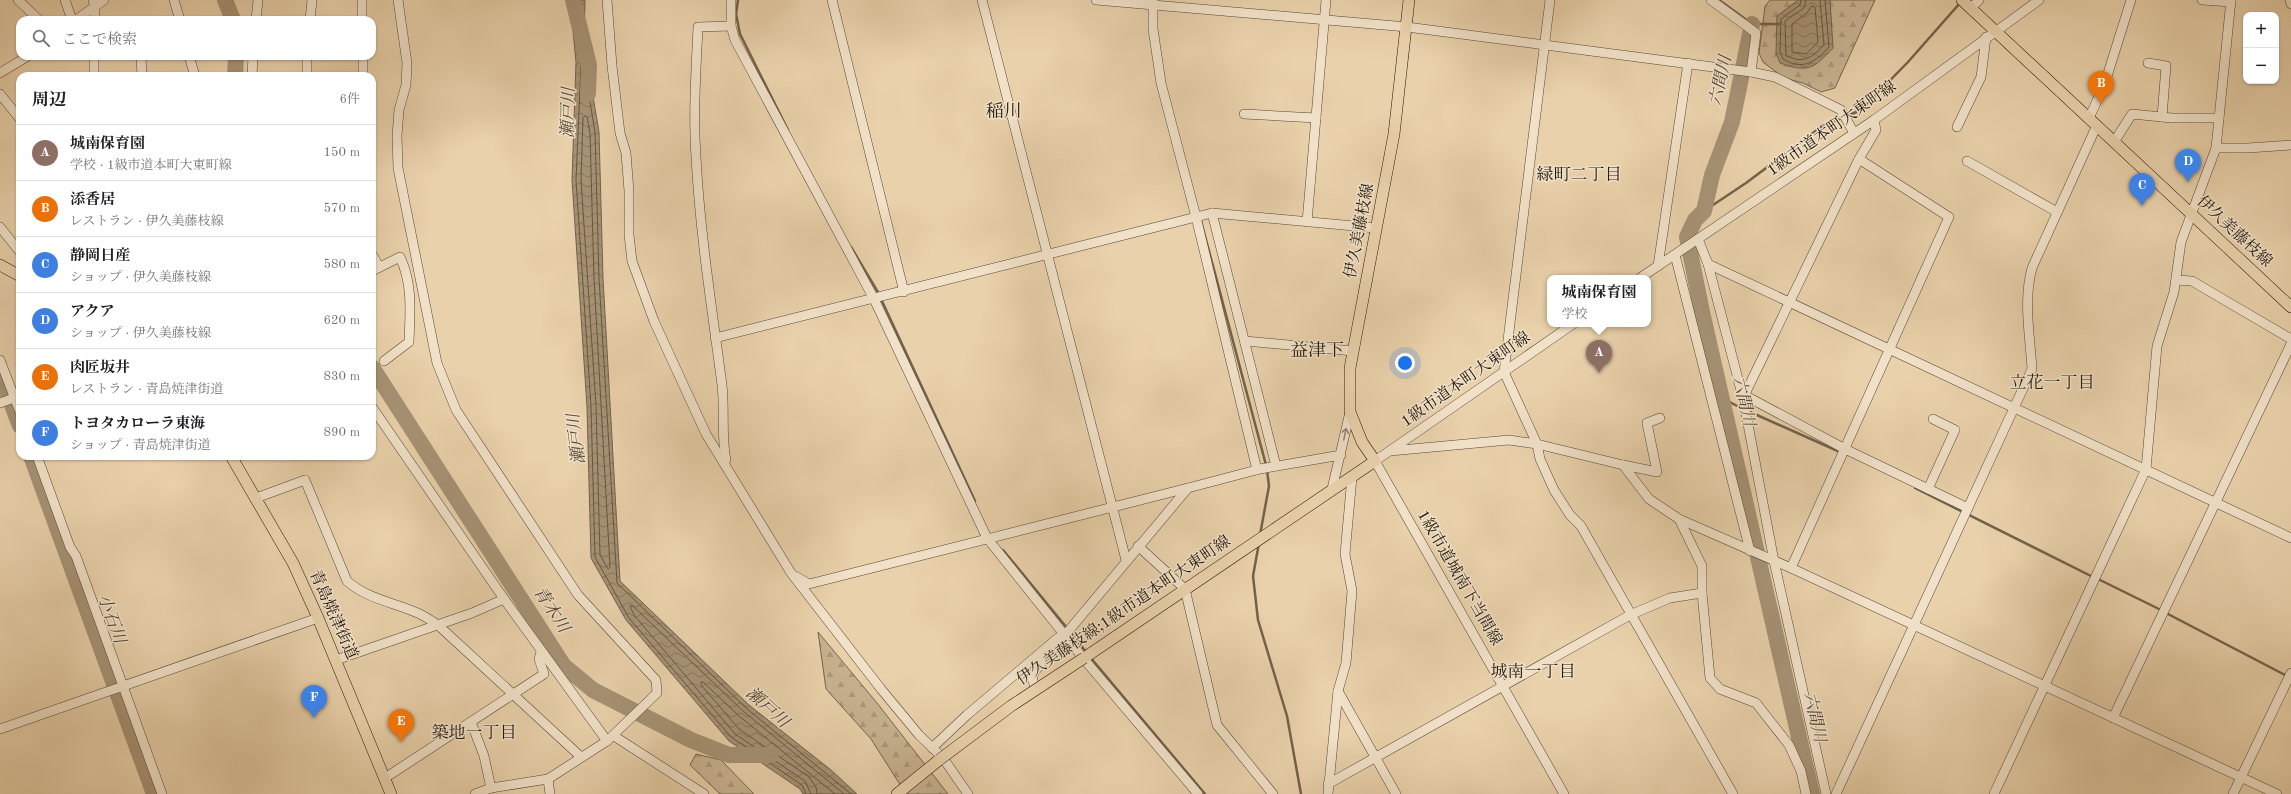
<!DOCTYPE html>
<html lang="ja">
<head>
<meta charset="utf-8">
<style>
  :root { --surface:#fff; --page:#f2f2f2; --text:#202124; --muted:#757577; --line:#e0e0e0; --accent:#b45309 }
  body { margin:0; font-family:"Old Standard TT","Noto Serif JP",serif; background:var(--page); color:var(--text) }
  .controls { position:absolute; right:12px; top:12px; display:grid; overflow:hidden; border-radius:8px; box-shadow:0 1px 3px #0004 }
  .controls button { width:36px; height:36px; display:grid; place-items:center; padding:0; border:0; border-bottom:1px solid var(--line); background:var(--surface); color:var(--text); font:20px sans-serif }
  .you { position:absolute; left:1405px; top:363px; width:14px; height:14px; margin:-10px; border:3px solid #fff; border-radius:50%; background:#1a73e8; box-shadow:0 0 0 6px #1a73e833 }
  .badge { display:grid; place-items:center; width:26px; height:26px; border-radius:50%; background:var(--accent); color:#fff; font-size:13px; font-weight:700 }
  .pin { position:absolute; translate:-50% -33px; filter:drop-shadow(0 1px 2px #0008) }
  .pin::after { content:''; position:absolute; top:21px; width:14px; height:12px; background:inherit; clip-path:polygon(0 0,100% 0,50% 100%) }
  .popup { position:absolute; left:1547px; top:275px; width:104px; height:52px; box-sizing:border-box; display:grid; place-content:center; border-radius:8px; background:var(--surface); filter:drop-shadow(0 1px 3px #0005); font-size:13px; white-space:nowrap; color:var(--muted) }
  .popup b { font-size:15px; color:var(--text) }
  .popup::after { content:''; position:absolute; left:50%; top:100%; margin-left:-8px; border:8px solid transparent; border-top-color:var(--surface) }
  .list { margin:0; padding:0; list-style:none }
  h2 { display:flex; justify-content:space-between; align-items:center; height:52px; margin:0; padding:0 16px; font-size:17px }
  h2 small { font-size:13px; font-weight:400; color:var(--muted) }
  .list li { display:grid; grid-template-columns:26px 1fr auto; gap:12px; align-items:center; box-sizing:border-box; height:56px; padding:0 16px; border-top:1px solid var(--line) }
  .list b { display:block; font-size:15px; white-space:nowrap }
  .list p { margin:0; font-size:13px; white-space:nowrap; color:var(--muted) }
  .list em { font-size:13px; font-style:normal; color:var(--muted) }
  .icon { flex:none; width:22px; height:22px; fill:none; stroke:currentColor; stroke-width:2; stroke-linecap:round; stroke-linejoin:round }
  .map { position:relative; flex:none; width:2291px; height:794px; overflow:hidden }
  .search { position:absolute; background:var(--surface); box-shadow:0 1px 3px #0004; left:16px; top:16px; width:360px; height:44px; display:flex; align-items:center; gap:10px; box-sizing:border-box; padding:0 14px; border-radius:12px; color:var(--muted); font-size:15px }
  .panel { position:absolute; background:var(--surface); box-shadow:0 1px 3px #0004; left:16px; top:72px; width:360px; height:388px; border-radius:12px }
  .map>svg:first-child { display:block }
</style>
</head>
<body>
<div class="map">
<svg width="2291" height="794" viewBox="0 0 2291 794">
  <defs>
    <pattern id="forest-firs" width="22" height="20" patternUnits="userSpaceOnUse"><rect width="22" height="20" fill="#c7b290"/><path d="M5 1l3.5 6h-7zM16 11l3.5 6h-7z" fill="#ab987b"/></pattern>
    <pattern id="water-waves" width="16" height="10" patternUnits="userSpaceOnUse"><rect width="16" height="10" fill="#a69275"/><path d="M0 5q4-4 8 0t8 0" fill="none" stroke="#87765e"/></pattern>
  </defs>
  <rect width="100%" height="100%" fill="#e9d1ab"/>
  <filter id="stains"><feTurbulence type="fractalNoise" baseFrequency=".005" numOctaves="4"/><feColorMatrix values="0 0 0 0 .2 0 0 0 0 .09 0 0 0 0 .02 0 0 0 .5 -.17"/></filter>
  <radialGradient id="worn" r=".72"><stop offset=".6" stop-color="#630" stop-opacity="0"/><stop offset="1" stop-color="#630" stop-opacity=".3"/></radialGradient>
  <g fill="url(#forest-firs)" stroke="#75664e">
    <polygon points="1770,0 1875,0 1835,88 1821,92 1803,83 1784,78 1763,62 1759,53 1765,6"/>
    <polygon points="818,632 877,703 948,794 906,794 871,739 826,689"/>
    <polygon points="696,754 721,760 754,794 720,794 690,765"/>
  </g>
  <g fill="url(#water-waves)" stroke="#72624b">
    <polygon points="570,0 585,0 584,43 599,132 603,278 620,581 749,705 831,770 857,794 803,794 800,789 729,741 626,620 591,558 587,407 572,180 576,62"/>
    <path d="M1798,0H1830L1833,48C1813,69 1808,73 1780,63L1776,53L1777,16Z"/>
  </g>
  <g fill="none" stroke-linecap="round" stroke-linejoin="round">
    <g stroke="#645641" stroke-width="1">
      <polyline points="574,0 576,20 578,22 580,20 581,0"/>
      <path d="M1801,0L1800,5L1781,19L1780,52L1783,59C1802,71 1816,62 1829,47L1825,0"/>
      <path d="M1806,0L1804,8L1785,21L1786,55C1802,65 1813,57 1824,45L1820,0"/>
      <polygon points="1812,6 1815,7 1818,42 1806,54 1792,52 1792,24 1807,13"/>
      <polygon points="585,116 587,117 590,133 594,278 610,567 608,569 600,555 596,406 581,180 583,118"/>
      <polyline points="806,794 802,785 731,737 629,618 595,557 591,406 576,180 581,65 584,66 595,132 599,278 617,583 746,708 851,794"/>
      <polyline points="811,794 805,781 735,734 634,615 630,606 633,606 743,711 844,794"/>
      <polyline points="817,794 816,787 809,777 739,729 701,685 701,682 703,682 739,716 835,794"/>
    </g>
    <g stroke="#72624b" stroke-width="2.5">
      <polyline points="738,0 736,14 740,34 788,130"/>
      <polyline points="1719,0 1752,24 1779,24"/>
      <polyline points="1847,116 1861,110 1908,62 1960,3"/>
      <polyline points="1704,211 1746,183 1821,127 1842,118"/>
      <polyline points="1201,221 1266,465"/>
      <polyline points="851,247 879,294"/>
      <polyline points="881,299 975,501"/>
      <polyline points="1722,398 1743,409"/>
      <polyline points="1748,411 1840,452"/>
      <polyline points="1915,488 2093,577"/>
      <polyline points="1260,535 1269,486 1267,470"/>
      <polyline points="1259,543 1253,576 1258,620 1287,716 1301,794"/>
      <polyline points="1003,550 1067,628"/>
      <polyline points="2098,579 2161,610"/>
      <polyline points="2166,613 2287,676"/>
      <polyline points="1070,632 1087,653"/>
      <polyline points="1090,657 1205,794"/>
    </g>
    <g stroke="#a69275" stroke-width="16">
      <polyline points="225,0 233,20"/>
      <polyline points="573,0 589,65 588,94"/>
      <polyline points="1752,24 1732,122 1712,175 1704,211 1695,220 1687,237 1702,312 1812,794"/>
      <polyline points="235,76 236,56"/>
      <polyline points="372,367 564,666 593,690 691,740 729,755 771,755"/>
      <polyline points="0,373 20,426"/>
      <polyline points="31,456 154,794"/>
    </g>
    <g stroke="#544734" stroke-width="10">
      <g id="minor">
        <polyline points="18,0 39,20"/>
        <polyline points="65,0 72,20"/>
        <polyline points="93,0 95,7 95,20"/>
        <polyline points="174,0 180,20"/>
        <polyline points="362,0 362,20"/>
        <polyline points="398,0 407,63 406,85 399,110 397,136 398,168 437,363 456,410 578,595 656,680 657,693 607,741 548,779 491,788 475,794"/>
        <polyline points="607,0 612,66 620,133 626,153 629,191 629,235 632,261 654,321 706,434 791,573 881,689 919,735 943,758 968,794"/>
        <polyline points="832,0 904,292"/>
        <polyline points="982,0 1126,560"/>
        <polyline points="1096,0 1407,27 1751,72 1775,77 1841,110 1854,133"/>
        <polyline points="1153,0 1153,29 1161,83 1196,217 1257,470"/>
        <polyline points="1550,0 1504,372 1537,444 1540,459 1554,490 1570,515 1581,526 1733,794"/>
        <polyline points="1711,0 1756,33 1751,72"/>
        <polyline points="2202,0 2231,2"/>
        <polyline points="2290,0 2291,4"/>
        <polyline points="1971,8 1979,0"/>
        <polyline points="76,20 104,0"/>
        <polyline points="256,20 258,0"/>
        <polyline points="310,20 312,0"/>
        <polyline points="731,26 735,40 874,299 987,538 1083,658 1198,794"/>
        <polyline points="141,56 142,76"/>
        <polyline points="189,56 195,76"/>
        <polyline points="363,56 363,76"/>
        <polyline points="2148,63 2166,66 2162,117"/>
        <polyline points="0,73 28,56"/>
        <polyline points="94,76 94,56"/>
        <polyline points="252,76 253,56"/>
        <polyline points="307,76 307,56"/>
        <polyline points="0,94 20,119"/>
        <polyline points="1244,114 1316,118"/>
        <polyline points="2089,118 2104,86 2131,0"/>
        <polyline points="1957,127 1981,77 1986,37"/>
        <polyline points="2114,142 2132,114 2172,118 2219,118"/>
        <polyline points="2216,148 2248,148 2291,145"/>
        <polyline points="1967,161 2057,212"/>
        <polyline points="1212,213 1276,466"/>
        <polyline points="1307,222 1326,0"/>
        <polyline points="0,227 20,252"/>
        <polyline points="1698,239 1708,264 1743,398 1774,561 1826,794"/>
        <polyline points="372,254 379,267"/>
        <polyline points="1675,255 1750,551"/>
        <path d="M1708,264C1903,354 2097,446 2291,538"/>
        <polyline points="1658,266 1688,63"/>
        <path d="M372,271L400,257C413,284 410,313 409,342L384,361"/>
        <polyline points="1640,278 1874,120 2039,0"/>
        <polyline points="2176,280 2192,281 2291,339"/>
        <polyline points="715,338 1212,213 1376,228"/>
        <polyline points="1245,341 1353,351"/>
        <polyline points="0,360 20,412"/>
        <polyline points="1744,395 1845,449 1968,508"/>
        <polyline points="1743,398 1859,159 1876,130 1874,120"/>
        <polyline points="0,403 19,396"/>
        <polyline points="372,407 504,599 607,741"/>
        <polyline points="1390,451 1509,440 1537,444 1623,465 1649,499 1679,519 1791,568 2277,794"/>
        <polyline points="37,456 70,547 76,556 162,794"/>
        <path d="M726,460C721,436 725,410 722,385C712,309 700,233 696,157C693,114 696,71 698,27L731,26V0"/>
        <polyline points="1623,465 1657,472 1647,423 1660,418"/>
        <polyline points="1332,489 1350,412"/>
        <polyline points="1928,489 1955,430 1933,419"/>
        <path d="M256,498L305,480L347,581C369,600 394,602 420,614C426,617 432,621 438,625L581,757"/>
        <polyline points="1679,519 1702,566 1702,593 1710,678 1720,689 1756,703 1789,745 1801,771 1806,794"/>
        <polyline points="1138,546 1185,589 1217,725 1273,794"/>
        <polyline points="1791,568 1949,217 1859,159"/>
        <polyline points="795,576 809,584 1188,488"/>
        <polyline points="336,660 472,613 504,599"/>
        <polyline points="1036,690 1032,678 1035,671 1188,488 1260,469 1341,455"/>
        <polyline points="1338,691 1396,794"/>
        <polyline points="2113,718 2291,344"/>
        <polyline points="471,722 484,756 491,788"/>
        <polyline points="0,729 318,618"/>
        <polyline points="614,736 704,794"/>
        <polyline points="932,748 967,715 1059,637"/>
        <polyline points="385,778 544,674 539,659 541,652"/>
        <polyline points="548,779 550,794"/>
        <polyline points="1328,784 1630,615 1670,598 1702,593"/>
        <polyline points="1328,794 1338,691 1346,663 1352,591 1345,554 1352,477"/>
        <polyline points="1564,794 1375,461 1573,324"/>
        <path d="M1836,794L2032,369C2030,335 2023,301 2032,268L2097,125"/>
        <polyline points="1994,794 2146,469 2157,346 2174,292 2181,242 2216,148 2231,0"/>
        <polyline points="2233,794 2291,673"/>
      </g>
    </g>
    <g stroke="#23190d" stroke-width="12">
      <g id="major">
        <polyline points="1962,0 2291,307"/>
        <polyline points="0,265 20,276"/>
        <polyline points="231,456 293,563 318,618 391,794"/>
        <polyline points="1084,658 1375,461 1362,442 1350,412 1350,368 1394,134 1409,0"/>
        <polyline points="897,794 939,760"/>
      </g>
    </g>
    <use href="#minor" stroke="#f1e1c8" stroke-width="9"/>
    <use href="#major" stroke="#e9d1ab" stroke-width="11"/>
    <g stroke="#23190d" stroke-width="12" stroke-linecap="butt">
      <polyline id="major-bridge" points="939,760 1011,706 1084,658"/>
    </g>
    <use href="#major-bridge" stroke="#e9d1ab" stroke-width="11"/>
  </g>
  <defs><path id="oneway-shaft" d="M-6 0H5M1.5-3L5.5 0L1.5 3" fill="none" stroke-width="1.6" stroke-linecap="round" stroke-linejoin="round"/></defs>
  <use stroke="#948774" href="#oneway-shaft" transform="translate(1345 434) rotate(-78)"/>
  <g text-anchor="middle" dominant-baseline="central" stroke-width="3" stroke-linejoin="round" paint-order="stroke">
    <g font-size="16" fill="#23190d" stroke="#f1e1c8">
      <text transform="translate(1832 129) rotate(-35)">1級市道本町大東町線</text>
      <text transform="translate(1360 231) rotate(-79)">伊久美藤枝線</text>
      <text transform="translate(2234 232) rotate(43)">伊久美藤枝線</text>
      <text transform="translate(1466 380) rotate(-35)">1級市道本町大東町線</text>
      <text transform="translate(1459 578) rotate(60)">1級市道城南下当間線</text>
      <text transform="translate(1124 611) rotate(-34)">伊久美藤枝線;1級市道本町大東町線</text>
      <text transform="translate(333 615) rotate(66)">青島焼津街道</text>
    </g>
    <g font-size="17" font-style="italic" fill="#574937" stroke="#f1e1c8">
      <text transform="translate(1721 81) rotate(-78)">六間川</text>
      <text transform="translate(569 113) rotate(-89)">瀬戸川</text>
      <text transform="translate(1743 401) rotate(77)">六間川</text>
      <text transform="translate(577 439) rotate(-97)">瀬戸川</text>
      <text transform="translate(551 610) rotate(57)">青木川</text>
      <text transform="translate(111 619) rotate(70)">小石川</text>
      <text transform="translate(767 708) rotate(42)">瀬戸川</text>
      <text transform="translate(1814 717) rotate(77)">六間川</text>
    </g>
    <g font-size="17" fill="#23190d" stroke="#f1e1c8">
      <text x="1579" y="175">緑町二丁目</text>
      <text x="2052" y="383">立花一丁目</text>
      <text x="1533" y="672">城南一丁目</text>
      <text x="474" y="733">築地一丁目</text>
    </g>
    <g font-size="18" fill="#23190d" stroke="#f1e1c8">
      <text x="1004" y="112">稲川</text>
      <text x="1317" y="351">益津下</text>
    </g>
  </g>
  <rect width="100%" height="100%" filter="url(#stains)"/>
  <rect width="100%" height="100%" fill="url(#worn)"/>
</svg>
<div class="controls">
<button>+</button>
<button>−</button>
</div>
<div class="you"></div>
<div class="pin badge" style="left:1599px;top:373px;background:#8d6e63">A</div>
<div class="popup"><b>城南保育園</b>学校</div>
<div class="pin badge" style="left:2101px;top:104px;background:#e8710a">B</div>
<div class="pin badge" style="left:2142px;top:206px;background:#3f7fe0">C</div>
<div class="pin badge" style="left:2188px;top:182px;background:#3f7fe0">D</div>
<div class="pin badge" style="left:401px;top:742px;background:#e8710a">E</div>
<div class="pin badge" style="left:314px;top:718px;background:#3f7fe0">F</div>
<div class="search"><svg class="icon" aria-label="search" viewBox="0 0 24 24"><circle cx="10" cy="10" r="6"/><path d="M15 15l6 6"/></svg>ここで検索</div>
<section class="panel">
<h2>周辺<small>6件</small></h2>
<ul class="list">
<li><span class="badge" style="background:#8d6e63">A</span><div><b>城南保育園</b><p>学校 · 1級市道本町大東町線</p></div><em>150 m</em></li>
<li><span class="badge" style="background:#e8710a">B</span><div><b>添香居</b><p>レストラン · 伊久美藤枝線</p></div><em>570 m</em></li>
<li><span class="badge" style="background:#3f7fe0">C</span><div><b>静岡日産</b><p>ショップ · 伊久美藤枝線</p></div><em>580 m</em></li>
<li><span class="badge" style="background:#3f7fe0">D</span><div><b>アクア</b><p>ショップ · 伊久美藤枝線</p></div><em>620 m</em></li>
<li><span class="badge" style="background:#e8710a">E</span><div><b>肉匠坂井</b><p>レストラン · 青島焼津街道</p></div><em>830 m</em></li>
<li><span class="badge" style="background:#3f7fe0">F</span><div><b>トヨタカローラ東海</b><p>ショップ · 青島焼津街道</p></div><em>890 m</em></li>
</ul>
</section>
</div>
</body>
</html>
